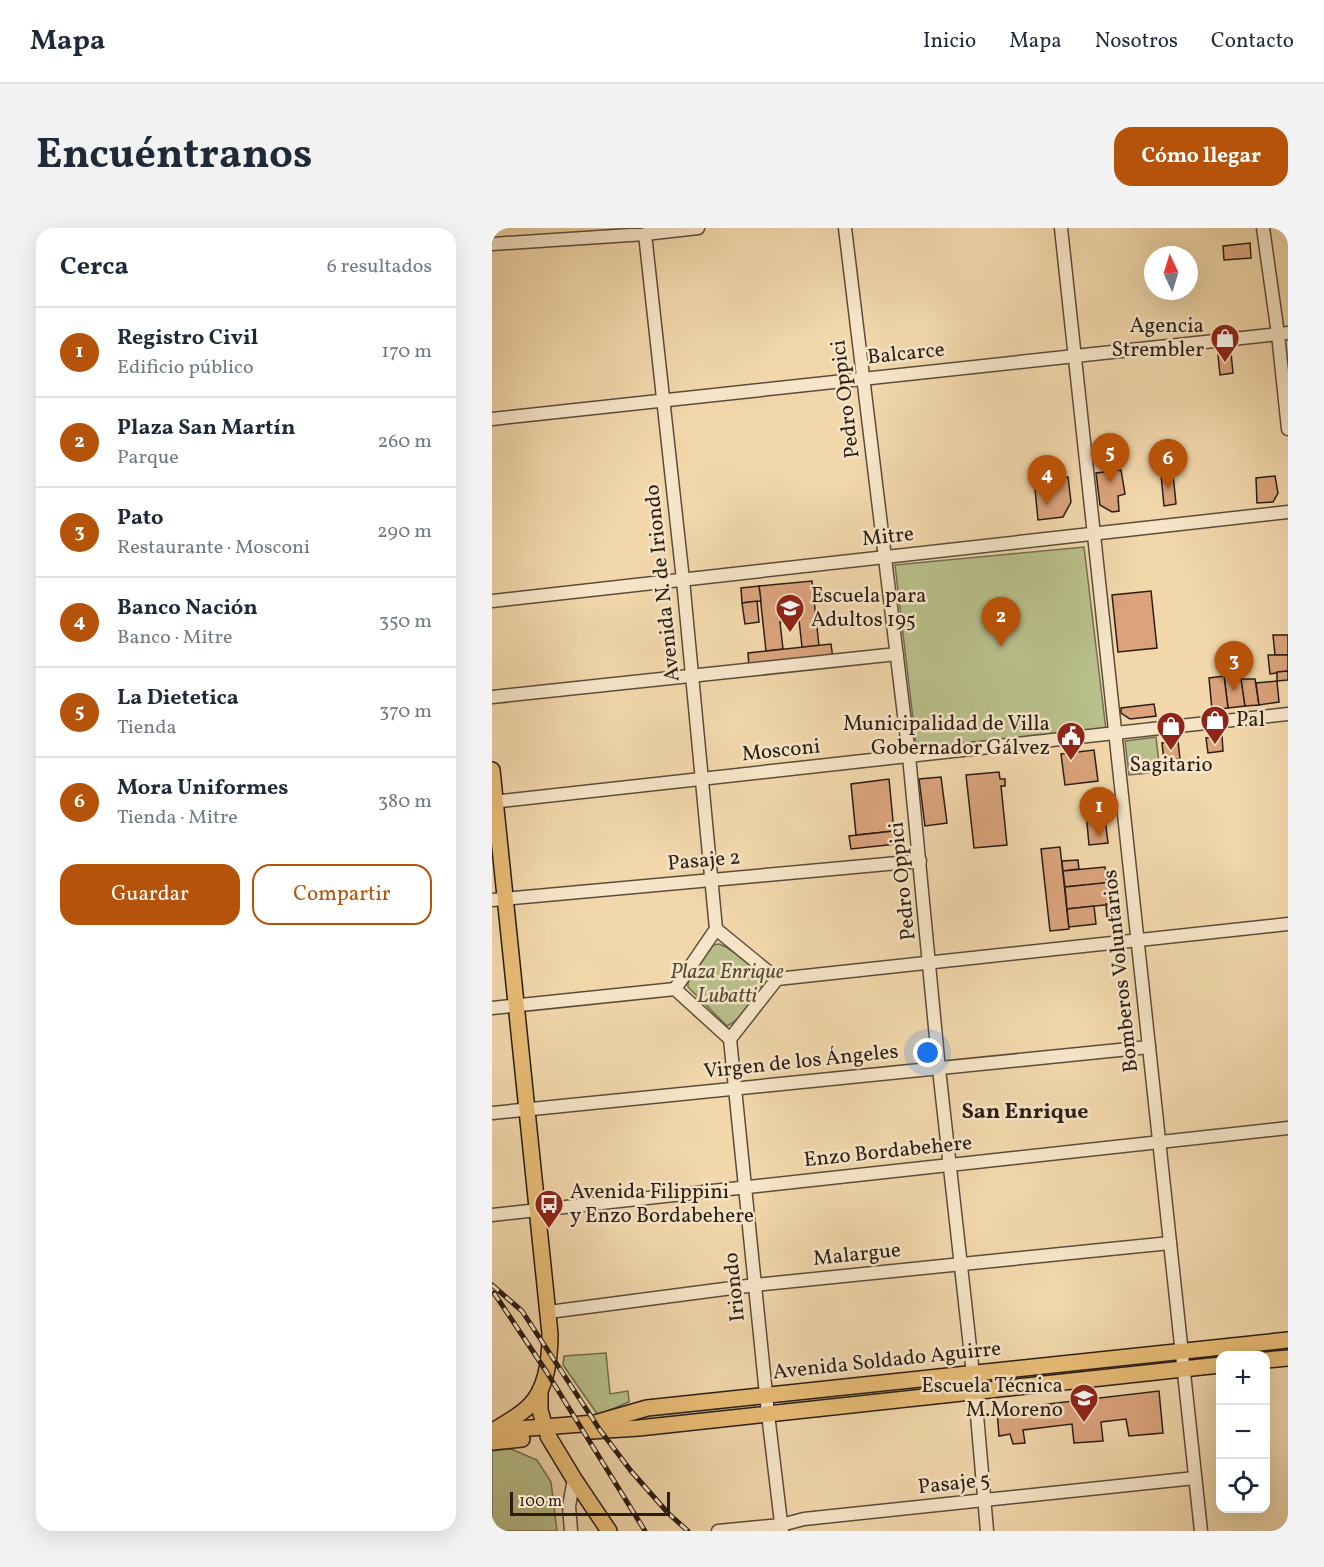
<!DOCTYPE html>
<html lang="es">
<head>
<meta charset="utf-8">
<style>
  :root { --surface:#fff; --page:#f2f2f3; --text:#1f2937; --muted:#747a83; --line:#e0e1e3; --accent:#b45309 }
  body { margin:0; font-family:Vollkorn,serif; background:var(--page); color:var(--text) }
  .controls { position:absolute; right:18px; bottom:18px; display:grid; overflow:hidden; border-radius:12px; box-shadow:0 6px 24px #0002 }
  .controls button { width:54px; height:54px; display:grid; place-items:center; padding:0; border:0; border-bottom:2px solid var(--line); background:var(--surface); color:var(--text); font:30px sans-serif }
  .compass { position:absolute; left:652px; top:18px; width:54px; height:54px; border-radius:50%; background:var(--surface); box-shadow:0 6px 24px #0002; rotate:356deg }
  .scale { position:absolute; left:18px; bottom:15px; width:160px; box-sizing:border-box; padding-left:6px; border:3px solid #2b1d15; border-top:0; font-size:16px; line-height:21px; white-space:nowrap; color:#2b1d15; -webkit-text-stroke:4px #f6e5c8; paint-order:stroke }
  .you { position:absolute; left:436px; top:825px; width:21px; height:21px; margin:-15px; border:4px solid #fff; border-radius:50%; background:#1a73e8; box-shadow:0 0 0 9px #1a73e833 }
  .badge { display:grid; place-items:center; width:39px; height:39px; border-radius:50%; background:var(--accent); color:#fff; font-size:20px; font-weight:700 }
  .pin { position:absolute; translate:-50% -50px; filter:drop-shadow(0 2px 3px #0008) }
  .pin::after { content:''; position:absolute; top:32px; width:21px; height:18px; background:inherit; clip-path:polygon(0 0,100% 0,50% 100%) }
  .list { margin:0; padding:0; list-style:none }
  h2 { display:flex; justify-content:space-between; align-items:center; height:78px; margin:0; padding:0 24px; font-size:26px }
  h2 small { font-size:20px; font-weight:400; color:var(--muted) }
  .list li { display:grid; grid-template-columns:39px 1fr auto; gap:18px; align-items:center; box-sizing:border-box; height:90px; padding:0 24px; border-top:2px solid var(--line) }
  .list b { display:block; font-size:22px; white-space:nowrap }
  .list p { margin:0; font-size:20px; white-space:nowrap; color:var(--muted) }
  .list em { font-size:20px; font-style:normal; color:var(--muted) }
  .actions { display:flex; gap:12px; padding:18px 24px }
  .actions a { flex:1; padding:14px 0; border:2px solid var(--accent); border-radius:18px; text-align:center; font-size:21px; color:var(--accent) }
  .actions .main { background:var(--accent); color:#fff }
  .icon { flex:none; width:33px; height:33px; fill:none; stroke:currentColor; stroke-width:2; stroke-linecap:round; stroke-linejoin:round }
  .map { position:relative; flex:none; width:796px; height:1303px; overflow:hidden; border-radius:18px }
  header { display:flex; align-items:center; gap:36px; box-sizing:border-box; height:84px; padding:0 30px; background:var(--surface); border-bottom:2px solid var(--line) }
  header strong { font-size:28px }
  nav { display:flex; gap:33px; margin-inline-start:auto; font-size:21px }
  .intro { display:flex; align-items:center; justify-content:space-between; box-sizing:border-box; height:144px; padding:0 36px }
  h1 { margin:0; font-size:42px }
  .button { padding:15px 27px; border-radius:18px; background:var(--accent); color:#fff; font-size:21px; font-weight:700 }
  main { display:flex; gap:36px; padding:0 36px }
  aside { flex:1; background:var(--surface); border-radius:18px; box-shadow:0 6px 24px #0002 }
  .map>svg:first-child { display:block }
</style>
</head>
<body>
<header>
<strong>Mapa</strong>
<nav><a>Inicio</a><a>Mapa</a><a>Nosotros</a><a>Contacto</a></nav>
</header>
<div class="intro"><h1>Encuéntranos</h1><a class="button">Cómo llegar</a></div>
<main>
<aside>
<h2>Cerca<small>6 resultados</small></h2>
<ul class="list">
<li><span class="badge">1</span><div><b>Registro Civil</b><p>Edificio público</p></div><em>170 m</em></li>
<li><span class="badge">2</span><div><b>Plaza San Martín</b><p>Parque</p></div><em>260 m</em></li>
<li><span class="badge">3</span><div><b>Pato</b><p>Restaurante · Mosconi</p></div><em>290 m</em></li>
<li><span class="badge">4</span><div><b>Banco Nación</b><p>Banco · Mitre</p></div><em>350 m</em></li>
<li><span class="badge">5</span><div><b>La Dietetica</b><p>Tienda</p></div><em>370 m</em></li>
<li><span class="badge">6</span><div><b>Mora Uniformes</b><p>Tienda · Mitre</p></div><em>380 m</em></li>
</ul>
<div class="actions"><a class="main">Guardar</a><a>Compartir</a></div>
</aside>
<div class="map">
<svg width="796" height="1303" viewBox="0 0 796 1303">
  <rect width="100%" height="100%" fill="#f1d7aa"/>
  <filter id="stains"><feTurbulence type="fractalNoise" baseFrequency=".00333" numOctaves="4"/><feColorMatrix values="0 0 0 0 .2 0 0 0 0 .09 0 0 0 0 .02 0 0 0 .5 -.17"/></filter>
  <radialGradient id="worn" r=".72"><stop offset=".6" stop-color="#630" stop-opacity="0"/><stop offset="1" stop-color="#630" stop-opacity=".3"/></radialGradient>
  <g fill="#b8bf8a" stroke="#726e50" stroke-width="1.5">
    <polygon points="592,319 614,502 425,525 403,337"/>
    <polygon points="664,509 668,544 637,547 633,513"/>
    <path d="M227,716L234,719L272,746C273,763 250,791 235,798L196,759V754L221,717Z"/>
    <polygon points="796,1117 796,1125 768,1128 728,1128 728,1132 701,1133 701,1129"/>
    <polygon points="114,1125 118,1166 136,1163 137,1174 106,1187 71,1137 72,1128"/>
    <polygon points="665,1131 669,1133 669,1137 494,1156 493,1152 496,1150"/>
    <polygon points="465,1153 468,1155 468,1159 293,1177 292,1174 295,1171"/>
    <polygon points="259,1175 262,1177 262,1181 112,1199 146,1187"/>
    <polygon points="19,1221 45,1232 59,1254 65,1303 0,1303 0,1223"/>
  </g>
  <g fill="#daa37b" stroke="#2b1d15" stroke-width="1.5">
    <polygon points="758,15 759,30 732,32 731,18"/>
    <polygon points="739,125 741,145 728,147 726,127"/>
    <polygon points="629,242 633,266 626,268 627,283 620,284 608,277 604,245"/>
    <polygon points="669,246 681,246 684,276 672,278"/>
    <polygon points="783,248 786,265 781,274 765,275 764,250"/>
    <polygon points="576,249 579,274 571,289 546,292 542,251"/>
    <polygon points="320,353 327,418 310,419 307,392 288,394 291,421 274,423 267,358"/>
    <polygon points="267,358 269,373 250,375 249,360"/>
    <polygon points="659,363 665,420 626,424 620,367"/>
    <polygon points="265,373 267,394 253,396 250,375"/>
    <polygon points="781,407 796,407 796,427 783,427"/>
    <polygon points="339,416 341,431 257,439 256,425"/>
    <polygon points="776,427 796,427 796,443 778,446"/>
    <polygon points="796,443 796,452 785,453 785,444"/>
    <polygon points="749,446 753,478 736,480 732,448"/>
    <polygon points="732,448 736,480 720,482 717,450"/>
    <polygon points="749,451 763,451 767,477 753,478"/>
    <polygon points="785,453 787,474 767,477 764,455"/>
    <polygon points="662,476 664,488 638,491 629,485 629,480"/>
    <polygon points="730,508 731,523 716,525 714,510"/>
    <polygon points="686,513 688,531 672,533 670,515"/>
    <polygon points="602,522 606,553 573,557 569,526"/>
    <polygon points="507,544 508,551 513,551 513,558 509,558 515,617 482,620 474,547"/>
    <polygon points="449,549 455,595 433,598 427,551"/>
    <polygon points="397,551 402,603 364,607 359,556"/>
    <polygon points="612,582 616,615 597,617 594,584"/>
    <polygon points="402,603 404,616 359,621 357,608"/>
    <polygon points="568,619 577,701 558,703 549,621"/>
    <polygon points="586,632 587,641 571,643 570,633"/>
    <polygon points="613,639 615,655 573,659 571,643"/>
    <polygon points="620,654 622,676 575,681 573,659"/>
    <polygon points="614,676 622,676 624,688 615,689"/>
    <polygon points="602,678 604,696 577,699 575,681"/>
    <polygon points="667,1163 671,1205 637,1208 634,1191 609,1194 611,1213 582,1215 580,1196 531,1202 533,1215 521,1216 518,1206 507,1208 505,1182"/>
  </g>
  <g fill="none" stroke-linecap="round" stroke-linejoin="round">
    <g stroke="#5c4c3a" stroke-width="15">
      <g id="minor">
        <polyline points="353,0 417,528 447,841 483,1164 495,1303"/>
        <polyline points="569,0 709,1303"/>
        <polyline points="771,0 786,106 796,201"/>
        <polyline points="153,6 191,352 224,701"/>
        <polyline points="0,16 153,6 206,0"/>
        <polyline points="0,191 796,105"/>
        <polyline points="0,373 796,284"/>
        <polyline points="0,469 405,426"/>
        <polyline points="0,574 796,486"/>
        <polyline points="0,672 428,633"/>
        <polygon points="224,701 285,751 238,811 183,761"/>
        <polyline points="285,751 796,696"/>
        <polyline points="0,780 183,761"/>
        <polyline points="238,811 276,1186 290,1303"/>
        <polyline points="0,885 657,819"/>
        <polyline points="0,987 796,900"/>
        <polyline points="57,1084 263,1057 678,1015"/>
        <polyline points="79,1303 77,1278 82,1251"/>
        <polyline points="226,1303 289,1297 312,1291 703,1250"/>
      </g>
    </g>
    <g stroke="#2b1d15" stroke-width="18">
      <g id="major">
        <path d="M0,542L58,1106C58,1129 55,1160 38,1177C29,1187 15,1194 4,1201"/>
        <polyline points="774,1132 796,1130"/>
        <polyline points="48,1162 48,1182 53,1200"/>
        <polyline points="0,1203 103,1195 155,1180 796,1112"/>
        <polyline points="99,1203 147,1200 728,1137"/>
        <polyline points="56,1208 82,1251 117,1303"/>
        <polyline points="0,1214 30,1211"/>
      </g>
    </g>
    <use href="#minor" stroke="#f6e5c8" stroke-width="12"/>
    <use href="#major" stroke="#e8bc75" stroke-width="15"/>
    <g stroke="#2b1d15" stroke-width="5">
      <g id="rail">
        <polyline points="0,1057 30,1083 108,1202 139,1243 176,1285 196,1303"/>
        <polyline points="2,1065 54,1143 153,1303"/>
      </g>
    </g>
    <use href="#rail" stroke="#f6e5c8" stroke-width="3" stroke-dasharray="9" stroke-linecap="butt"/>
  </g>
  <defs>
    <g id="shop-pin" transform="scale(1.5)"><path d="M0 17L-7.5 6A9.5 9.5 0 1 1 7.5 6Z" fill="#8f2418" stroke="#f6e5c8"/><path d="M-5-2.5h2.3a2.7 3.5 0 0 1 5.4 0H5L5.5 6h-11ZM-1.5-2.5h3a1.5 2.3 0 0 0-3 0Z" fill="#fff"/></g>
    <g id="school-pin" transform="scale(1.5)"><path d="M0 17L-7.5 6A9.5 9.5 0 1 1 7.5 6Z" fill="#8f2418" stroke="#f6e5c8"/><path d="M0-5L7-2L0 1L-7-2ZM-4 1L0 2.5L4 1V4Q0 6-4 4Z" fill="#fff"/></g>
    <g id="civic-pin" transform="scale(1.5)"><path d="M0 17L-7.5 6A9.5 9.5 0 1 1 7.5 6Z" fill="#8f2418" stroke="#f6e5c8"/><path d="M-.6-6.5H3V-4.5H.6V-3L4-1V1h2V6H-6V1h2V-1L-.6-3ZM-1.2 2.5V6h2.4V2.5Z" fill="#fff"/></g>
    <g id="bus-pin" transform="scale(1.5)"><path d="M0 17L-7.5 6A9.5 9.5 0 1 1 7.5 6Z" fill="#8f2418" stroke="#f6e5c8"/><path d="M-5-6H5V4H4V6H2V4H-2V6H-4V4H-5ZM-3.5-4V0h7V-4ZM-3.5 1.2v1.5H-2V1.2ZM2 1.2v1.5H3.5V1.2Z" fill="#fff"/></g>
  </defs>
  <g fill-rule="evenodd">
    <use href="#shop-pin" x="733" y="110"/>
    <use href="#school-pin" x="298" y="380"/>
    <use href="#shop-pin" x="723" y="492"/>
    <use href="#shop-pin" x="679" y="498"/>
    <use href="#civic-pin" x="579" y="508"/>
    <use href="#bus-pin" x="57" y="976"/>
    <use href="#school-pin" x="592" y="1170"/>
  </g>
  <g text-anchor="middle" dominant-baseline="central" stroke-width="5" stroke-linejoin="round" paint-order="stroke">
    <g font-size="21" fill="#2b1d15" stroke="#f6e5c8" text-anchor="end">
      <text x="712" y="98">Agencia<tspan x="712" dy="24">Strembler</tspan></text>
      <text x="319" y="368" text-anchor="start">Escuela para<tspan x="319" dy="24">Adultos 195</tspan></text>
      <text x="744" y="492" text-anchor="start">Pal</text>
      <text x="558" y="496">Municipalidad de Villa<tspan x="558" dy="24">Gobernador Gálvez</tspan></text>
      <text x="679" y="537" text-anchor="middle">Sagitario</text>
      <text x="78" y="964" text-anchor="start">Avenida Filippini<tspan x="78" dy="24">y Enzo Bordabehere</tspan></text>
      <text x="571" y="1158">Escuela Técnica<tspan x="571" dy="24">M.Moreno</tspan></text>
    </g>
    <g font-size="21" fill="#2b1d15" stroke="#f6e5c8">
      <text transform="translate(414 126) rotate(-6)">Balcarce</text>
      <text transform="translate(354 171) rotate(-97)">Pedro Oppici</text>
      <text transform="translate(396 309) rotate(-6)">Mitre</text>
      <text transform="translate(171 355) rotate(-96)">Avenida N. de Iriondo</text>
      <text transform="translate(289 523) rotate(-6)">Mosconi</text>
      <text transform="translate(212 633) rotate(-5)">Pasaje 2</text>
      <text transform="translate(411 653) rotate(-96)">Pedro Oppici</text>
      <text transform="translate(629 743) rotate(-96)">Bomberos Voluntarios</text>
      <text transform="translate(309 834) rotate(-6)">Virgen de los Ángeles</text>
      <text transform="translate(396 924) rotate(-6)">Enzo Bordabehere</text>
      <text transform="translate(365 1027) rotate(-6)">Malargue</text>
      <text transform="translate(243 1059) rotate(-96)">Iriondo</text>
      <text transform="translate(395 1133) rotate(-6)">Avenida Soldado Aguirre</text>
      <text transform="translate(462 1256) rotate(-6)">Pasaje 5</text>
    </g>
    <g font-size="21" font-style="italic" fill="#554e38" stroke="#f6e5c8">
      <text x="235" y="744">Plaza Enrique<tspan x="235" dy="24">Lubatti</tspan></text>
    </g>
    <g font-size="22" font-weight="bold" fill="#2b1d15" stroke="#f6e5c8">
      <text x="533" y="884">San Enrique</text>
    </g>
  </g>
  <rect width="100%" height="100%" filter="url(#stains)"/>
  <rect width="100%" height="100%" fill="url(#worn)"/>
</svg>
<div class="controls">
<button>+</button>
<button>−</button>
<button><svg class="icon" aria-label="locate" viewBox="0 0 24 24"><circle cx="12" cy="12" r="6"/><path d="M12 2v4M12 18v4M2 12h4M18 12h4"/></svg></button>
</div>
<svg class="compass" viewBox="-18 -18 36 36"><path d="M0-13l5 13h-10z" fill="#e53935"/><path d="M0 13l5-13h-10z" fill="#747a83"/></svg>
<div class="scale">100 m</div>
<div class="you"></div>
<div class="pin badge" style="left:607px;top:609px">1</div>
<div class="pin badge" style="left:509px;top:419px">2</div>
<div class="pin badge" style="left:742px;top:463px">3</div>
<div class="pin badge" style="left:555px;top:277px">4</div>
<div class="pin badge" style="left:618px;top:255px">5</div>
<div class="pin badge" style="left:676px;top:261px">6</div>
</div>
</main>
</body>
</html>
